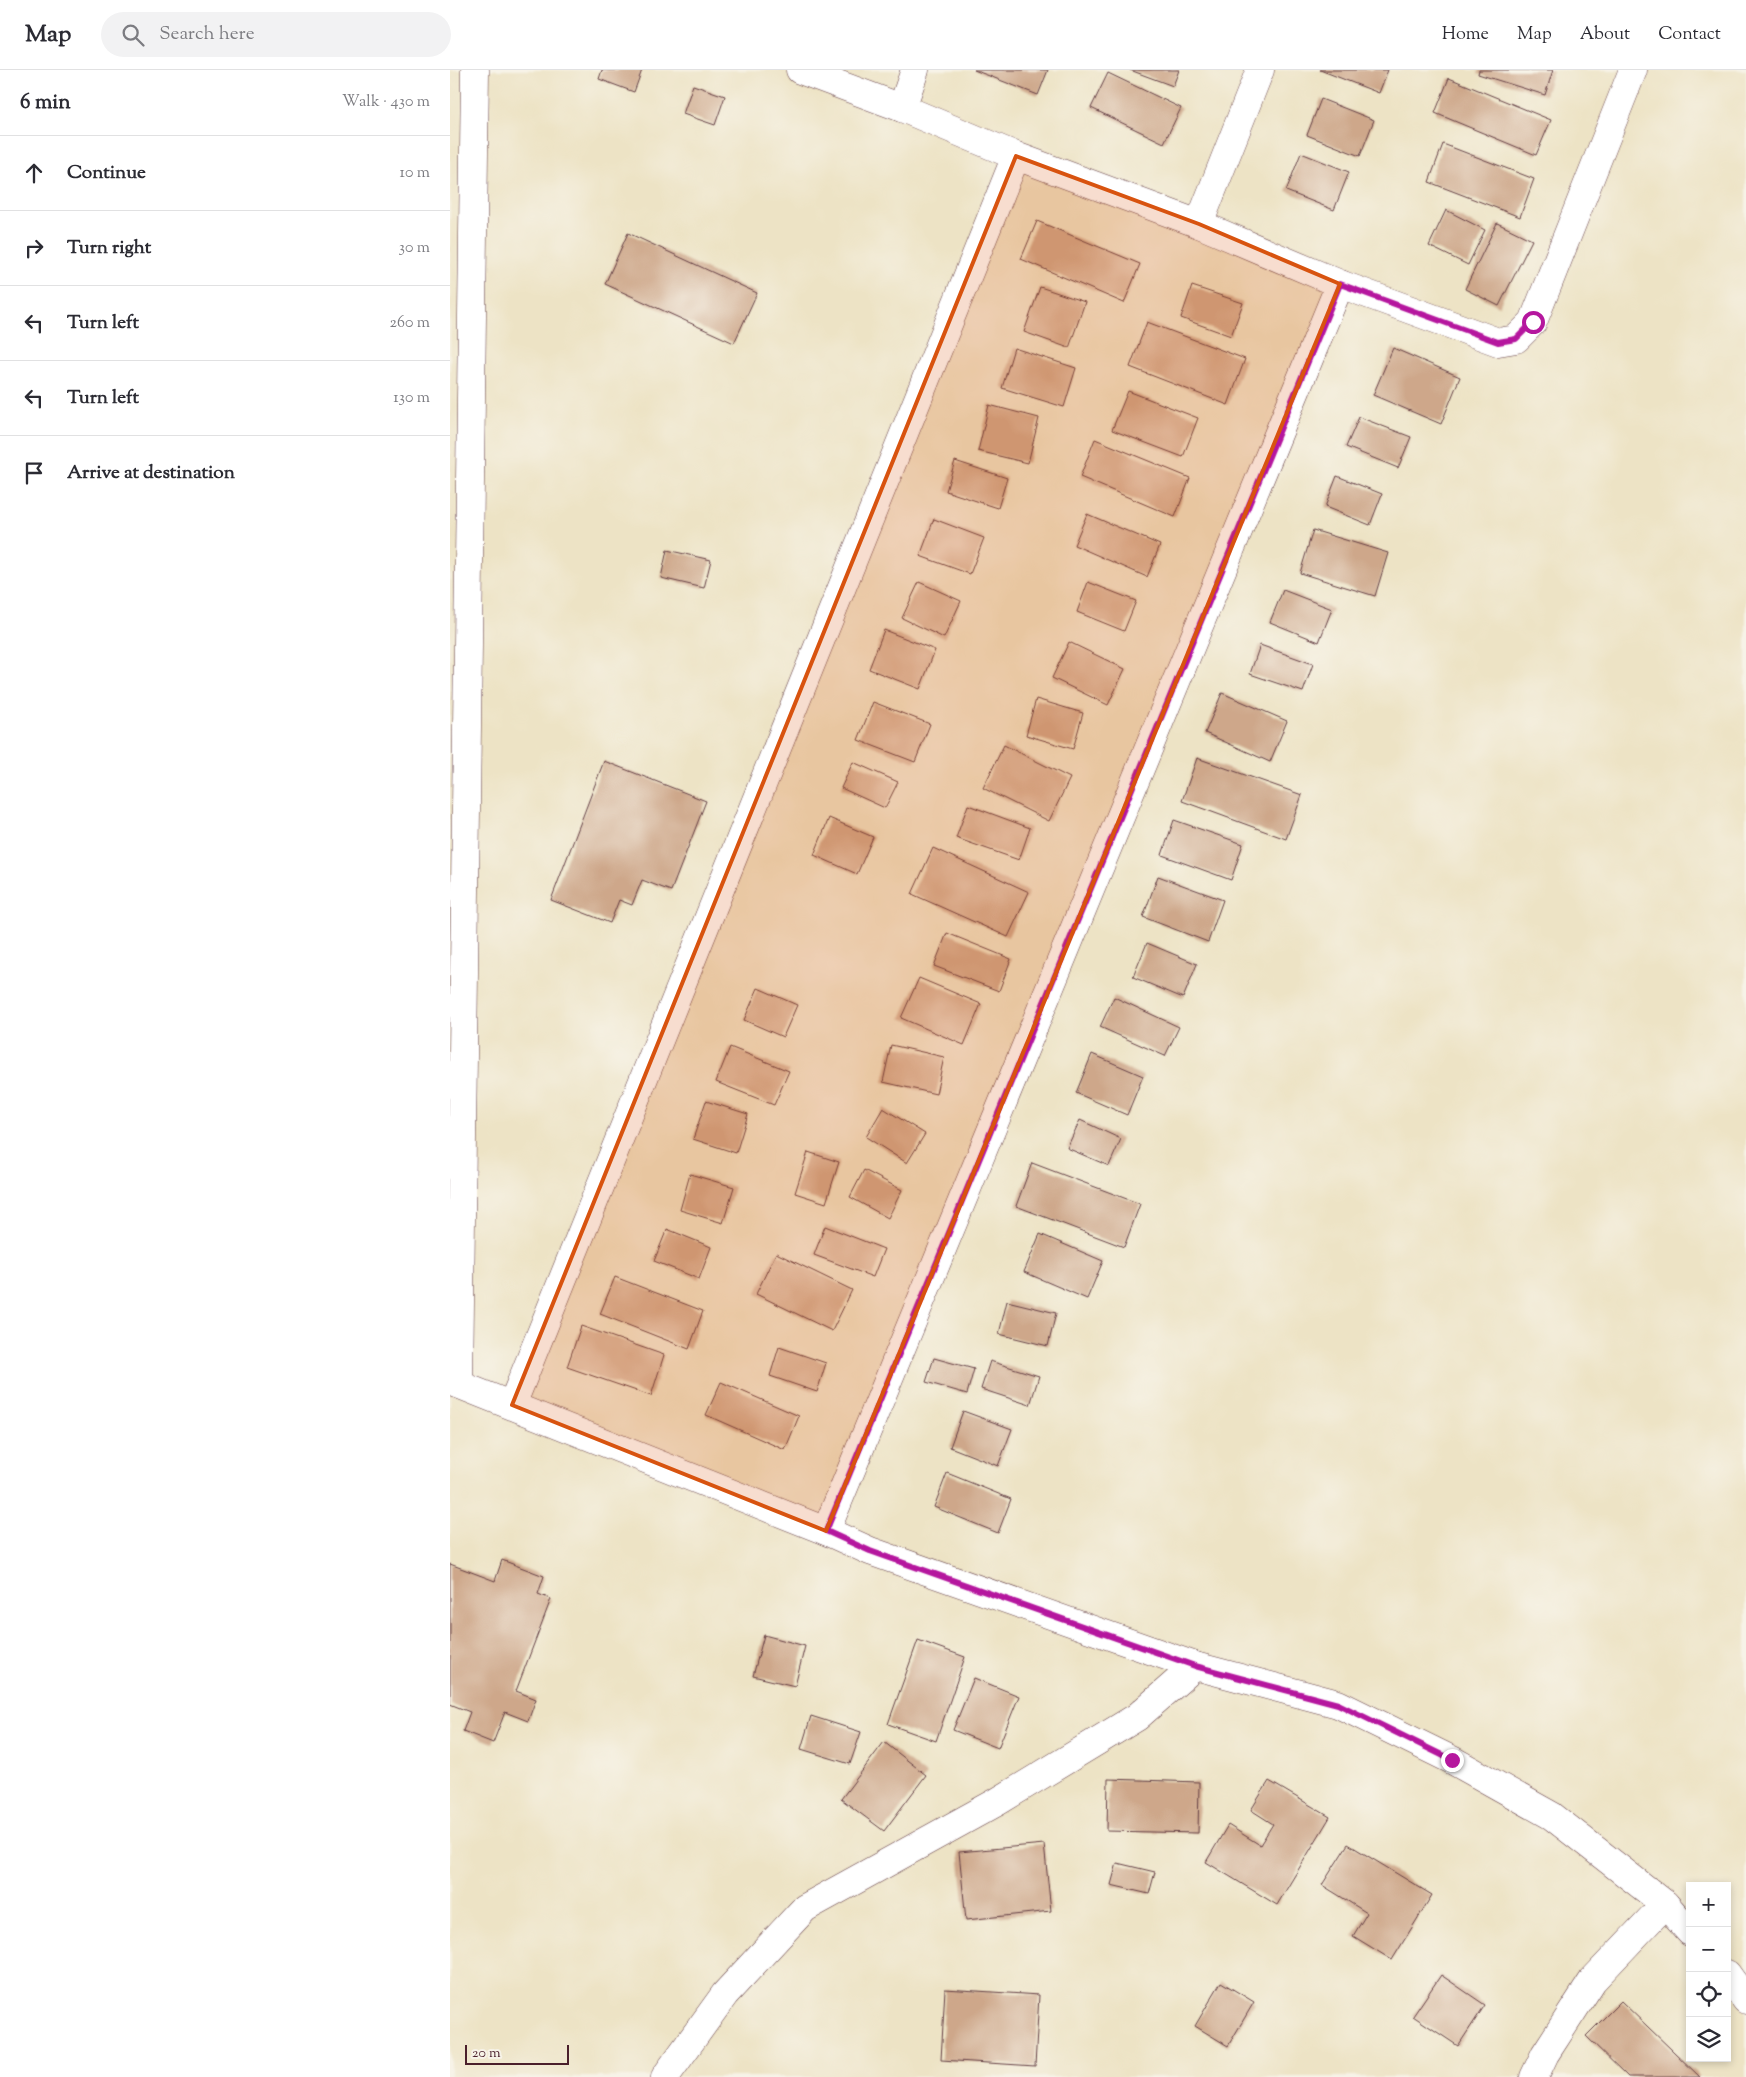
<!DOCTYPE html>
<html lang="en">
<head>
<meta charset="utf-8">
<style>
  :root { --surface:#fff; --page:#f2f2f3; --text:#2b2b33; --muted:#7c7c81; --line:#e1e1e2 }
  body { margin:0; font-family:"Sorts Mill Goudy",serif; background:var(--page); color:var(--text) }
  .controls { position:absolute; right:15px; bottom:15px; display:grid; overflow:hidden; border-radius:0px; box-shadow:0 2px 8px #0003 }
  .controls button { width:45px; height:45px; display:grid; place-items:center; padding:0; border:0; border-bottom:1px solid var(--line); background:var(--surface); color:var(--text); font:25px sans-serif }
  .scale { position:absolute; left:15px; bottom:12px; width:104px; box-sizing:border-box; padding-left:5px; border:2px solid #4a1f2b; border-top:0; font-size:14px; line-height:18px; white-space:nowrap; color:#4a1f2b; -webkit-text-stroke:4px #f7f3e8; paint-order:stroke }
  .stop { position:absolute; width:15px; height:15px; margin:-11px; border:4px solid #b5179e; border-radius:50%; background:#fff }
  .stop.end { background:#b5179e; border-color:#fff; box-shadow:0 1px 5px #0008 }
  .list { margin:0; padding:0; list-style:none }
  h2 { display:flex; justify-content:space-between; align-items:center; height:65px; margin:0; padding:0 20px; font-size:21px }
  h2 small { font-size:16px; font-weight:400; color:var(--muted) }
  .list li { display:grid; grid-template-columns:32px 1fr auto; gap:15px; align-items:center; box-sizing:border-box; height:75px; padding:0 20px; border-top:1px solid var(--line) }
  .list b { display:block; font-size:19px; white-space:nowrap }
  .list em { font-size:16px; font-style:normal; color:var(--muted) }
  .icon { flex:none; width:28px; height:28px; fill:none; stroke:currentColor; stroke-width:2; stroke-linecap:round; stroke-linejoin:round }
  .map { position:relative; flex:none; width:1296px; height:2007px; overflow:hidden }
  header { display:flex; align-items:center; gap:30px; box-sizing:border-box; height:70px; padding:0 25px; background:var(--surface); border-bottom:1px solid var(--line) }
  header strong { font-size:24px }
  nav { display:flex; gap:28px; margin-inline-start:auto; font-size:18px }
  .search { width:350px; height:45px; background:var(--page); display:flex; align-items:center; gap:12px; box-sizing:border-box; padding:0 18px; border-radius:28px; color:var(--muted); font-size:19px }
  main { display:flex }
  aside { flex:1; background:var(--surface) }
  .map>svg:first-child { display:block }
</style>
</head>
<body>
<header>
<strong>Map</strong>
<div class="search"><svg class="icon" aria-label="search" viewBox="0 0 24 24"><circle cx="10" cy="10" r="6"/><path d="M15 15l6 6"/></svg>Search here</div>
<nav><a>Home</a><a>Map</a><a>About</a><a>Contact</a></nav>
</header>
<main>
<aside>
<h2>6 min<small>Walk · 430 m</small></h2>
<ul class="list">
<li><svg class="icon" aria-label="ahead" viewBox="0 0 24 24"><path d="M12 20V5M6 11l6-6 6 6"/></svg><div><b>Continue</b></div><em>10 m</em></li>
<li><svg class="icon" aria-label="right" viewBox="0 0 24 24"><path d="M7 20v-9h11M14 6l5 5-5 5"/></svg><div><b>Turn right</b></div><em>30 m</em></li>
<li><svg class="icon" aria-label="left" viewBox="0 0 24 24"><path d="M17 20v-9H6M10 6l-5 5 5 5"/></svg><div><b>Turn left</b></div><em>260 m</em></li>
<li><svg class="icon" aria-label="left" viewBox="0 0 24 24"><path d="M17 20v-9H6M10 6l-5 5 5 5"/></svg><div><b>Turn left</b></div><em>130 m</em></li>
<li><svg class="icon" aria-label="arrive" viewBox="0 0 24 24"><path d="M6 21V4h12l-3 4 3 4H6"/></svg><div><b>Arrive at destination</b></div></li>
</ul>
</aside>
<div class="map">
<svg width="1296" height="2007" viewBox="0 0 1296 2007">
  <rect width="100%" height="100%" fill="#f7f3e8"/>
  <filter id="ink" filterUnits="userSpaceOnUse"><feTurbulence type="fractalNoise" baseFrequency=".02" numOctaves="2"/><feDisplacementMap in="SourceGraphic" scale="10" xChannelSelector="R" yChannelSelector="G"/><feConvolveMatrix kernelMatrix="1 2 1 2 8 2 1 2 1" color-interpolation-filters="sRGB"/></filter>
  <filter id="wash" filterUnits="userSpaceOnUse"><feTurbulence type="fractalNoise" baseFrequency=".0096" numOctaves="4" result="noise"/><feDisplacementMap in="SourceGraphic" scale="20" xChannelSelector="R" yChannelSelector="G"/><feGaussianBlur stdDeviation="1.12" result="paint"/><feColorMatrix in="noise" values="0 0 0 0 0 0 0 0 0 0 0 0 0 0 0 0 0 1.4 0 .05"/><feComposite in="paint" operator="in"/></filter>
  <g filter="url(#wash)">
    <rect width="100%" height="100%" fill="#ede3c5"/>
    <g id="blocks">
      <g fill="#cea78a">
        <polygon points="152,0 192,0 184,22 149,9"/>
        <polygon points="524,0 598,0 588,25"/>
        <polygon points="680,0 729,0 723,16"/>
        <polygon points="870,0 938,0 929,23"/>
        <polygon points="1029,0 1103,0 1095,25 1028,4"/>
        <polygon points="658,3 731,38 714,73 641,38"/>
        <polygon points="999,8 1101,50 1086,85 985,43"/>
        <polygon points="243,15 275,26 265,55 233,44"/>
        <polygon points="871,29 924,50 910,86 857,65"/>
        <polygon points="993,74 1084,109 1070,147 979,112"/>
        <polygon points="851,83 899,102 884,140 836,121"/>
        <polygon points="996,140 1035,160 1018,195 979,176"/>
        <polygon points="587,151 690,194 674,233 571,189"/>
        <polygon points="1047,153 1082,170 1049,236 1015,219"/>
        <polygon points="178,163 307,223 284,273 155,214"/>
        <polygon points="742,216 793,233 781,266 731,248"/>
        <polygon points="590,217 635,232 619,278 574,262"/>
        <polygon points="697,252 795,289 778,335 680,297"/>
        <polygon points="564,278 626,298 614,337 552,318"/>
        <polygon points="943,278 1010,307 991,354 923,325"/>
        <polygon points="678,321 748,348 733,387 662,360"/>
        <polygon points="539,335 589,348 578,393 528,381"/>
        <polygon points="909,347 961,367 948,398 896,377"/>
        <polygon points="645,369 740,408 725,447 630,407"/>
        <polygon points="505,391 557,408 548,438 496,421"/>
        <polygon points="887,406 932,424 920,455 875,437"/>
        <polygon points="637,444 710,475 697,507 624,475"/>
        <polygon points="484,449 534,468 520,504 470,486"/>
        <polygon points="863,460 938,483 925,526 850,503"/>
        <polygon points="217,480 261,490 254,518 211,508"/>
        <polygon points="469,512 511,531 494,568 452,548"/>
        <polygon points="638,512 686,531 674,561 627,542"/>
        <polygon points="833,520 882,539 869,572 820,552"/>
        <polygon points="434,560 485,580 470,619 419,599"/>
        <polygon points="619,572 675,599 658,635 602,608"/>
        <polygon points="810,575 863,594 853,622 800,604"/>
        <polygon points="772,623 837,651 820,692 755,663"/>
        <polygon points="586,629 633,643 623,679 576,665"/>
        <polygon points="423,632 480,654 465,692 408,670"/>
        <polygon points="554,675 620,708 599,751 533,718"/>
        <polygon points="747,688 852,725 836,769 732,731"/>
        <polygon points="154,691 256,731 221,821 192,810 182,835 169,830 160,853 101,830"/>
        <polygon points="403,692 448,712 435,738 391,718"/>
        <polygon points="518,735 580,758 569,790 506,768"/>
        <polygon points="379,748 423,767 407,804 364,785"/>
        <polygon points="724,750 793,774 781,810 712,785"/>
        <polygon points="483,778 579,822 558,867 462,824"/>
        <polygon points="708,806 773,830 758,872 693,847"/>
        <polygon points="497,863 561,889 549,921 484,896"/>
        <polygon points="697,873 747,894 733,928 683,907"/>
        <polygon points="469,908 531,934 514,975 451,948"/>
        <polygon points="308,918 347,935 333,967 294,950"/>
        <polygon points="664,927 729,957 715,986 650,957"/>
        <polygon points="441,975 494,987 486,1024 433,1012"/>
        <polygon points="280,977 339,1001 324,1035 266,1012"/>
        <polygon points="642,984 693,1006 677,1045 626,1023"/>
        <polygon points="256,1031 298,1044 286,1083 243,1069"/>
        <polygon points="433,1038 475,1064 457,1093 416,1067"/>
        <polygon points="630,1050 671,1069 659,1096 617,1078"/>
        <polygon points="358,1082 389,1092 376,1133 345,1123"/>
        <polygon points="582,1093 690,1134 674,1177 566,1136"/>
        <polygon points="414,1100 452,1120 438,1148 400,1127"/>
        <polygon points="240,1104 284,1117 273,1153 230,1140"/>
        <polygon points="375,1156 434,1179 423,1207 364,1185"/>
        <polygon points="217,1159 261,1177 249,1209 204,1191"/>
        <polygon points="590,1164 653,1191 637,1229 574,1202"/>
        <polygon points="326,1183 402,1220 382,1261 306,1224"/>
        <polygon points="165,1207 253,1241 239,1279 150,1244"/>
        <polygon points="557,1231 606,1243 598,1276 549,1264"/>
        <polygon points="131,1256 214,1285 201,1326 117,1297"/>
        <polygon points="329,1277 376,1293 367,1322 320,1306"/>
        <polygon points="484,1288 524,1299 517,1324 476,1312"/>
        <polygon points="540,1291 589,1306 580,1335 531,1319"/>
        <polygon points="271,1312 349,1346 335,1380 256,1345"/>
        <polygon points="513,1341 562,1359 548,1396 500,1377"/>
        <polygon points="497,1403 561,1429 548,1463 484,1437"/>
        <polygon points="52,1490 94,1506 88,1524 101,1529 66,1621 86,1629 78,1651 55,1642 43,1673 13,1661 20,1642 0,1634 0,1494 45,1511"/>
        <polygon points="314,1565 355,1576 345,1616 303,1606"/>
        <polygon points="468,1570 515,1587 486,1671 438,1654"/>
        <polygon points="524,1608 569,1626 548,1678 503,1660"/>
        <polygon points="361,1646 411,1662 400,1694 351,1679"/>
        <polygon points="434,1672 476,1705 434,1761 391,1729"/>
        <polygon points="658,1709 749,1712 748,1763 657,1761"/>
        <polygon points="819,1711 880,1747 827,1835 756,1792 778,1755 810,1775 823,1754 801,1740"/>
        <polygon points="594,1774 601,1841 516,1850 509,1782"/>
        <polygon points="898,1774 982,1825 942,1890 903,1866 917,1843 872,1815"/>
        <polygon points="667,1793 705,1802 699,1824 661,1815"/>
        <polygon points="991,1905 1035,1935 1008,1976 963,1946"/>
        <polygon points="771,1912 804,1932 778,1976 745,1956"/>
        <polygon points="495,1919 589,1925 585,1996 491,1990"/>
        <polygon points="1171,1931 1250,2007 1178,2007 1136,1966"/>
      </g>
    </g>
  </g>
  <g filter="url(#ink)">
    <use href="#blocks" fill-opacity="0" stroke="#623c42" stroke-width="1"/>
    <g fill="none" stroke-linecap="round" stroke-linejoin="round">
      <g stroke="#623c42" stroke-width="29">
        <g id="minor">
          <polyline points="350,0 452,38 566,86 749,154 890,214 1048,272 1066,269 1083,252 1183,0"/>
          <polyline points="452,38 465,0"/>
          <polyline points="749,154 810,0"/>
          <polyline points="0,1311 376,1461 420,1481 745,1596 888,1634 1002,1690 1102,1746 1215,1834 1240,1862"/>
          <polyline points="9,1314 25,0"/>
          <polyline points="62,1335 566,86"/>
          <polyline points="376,1461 890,214"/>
          <polyline points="1277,1904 1296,1930"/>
          <polyline points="215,2007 275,1924 355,1838 547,1732 687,1647 745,1596"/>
          <polyline points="1084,2007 1095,1984 1143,1910 1215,1834"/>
        </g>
      </g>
      <use href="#minor" stroke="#fff" stroke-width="28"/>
    </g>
  </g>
  <g fill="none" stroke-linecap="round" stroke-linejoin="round" filter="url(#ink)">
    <polyline stroke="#b5179e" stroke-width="6" points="1002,1690 888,1634 745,1596 420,1481 376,1461 890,214 1048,272 1066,269 1083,252"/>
  </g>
  <path fill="#d8530f" fill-opacity="0.2" stroke="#d8530f" stroke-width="4" stroke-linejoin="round" d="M566,86L749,154L890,214L376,1461L62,1335Z"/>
</svg>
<div class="controls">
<button>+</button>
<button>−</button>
<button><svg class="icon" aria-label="locate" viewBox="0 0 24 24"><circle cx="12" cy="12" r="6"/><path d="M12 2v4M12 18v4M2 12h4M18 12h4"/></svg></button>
<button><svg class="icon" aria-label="layers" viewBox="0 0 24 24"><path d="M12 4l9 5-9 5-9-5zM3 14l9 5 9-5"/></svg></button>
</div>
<div class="scale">20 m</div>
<div class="stop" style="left:1083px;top:252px"></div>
<div class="stop end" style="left:1002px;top:1690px"></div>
</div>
</main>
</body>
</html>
